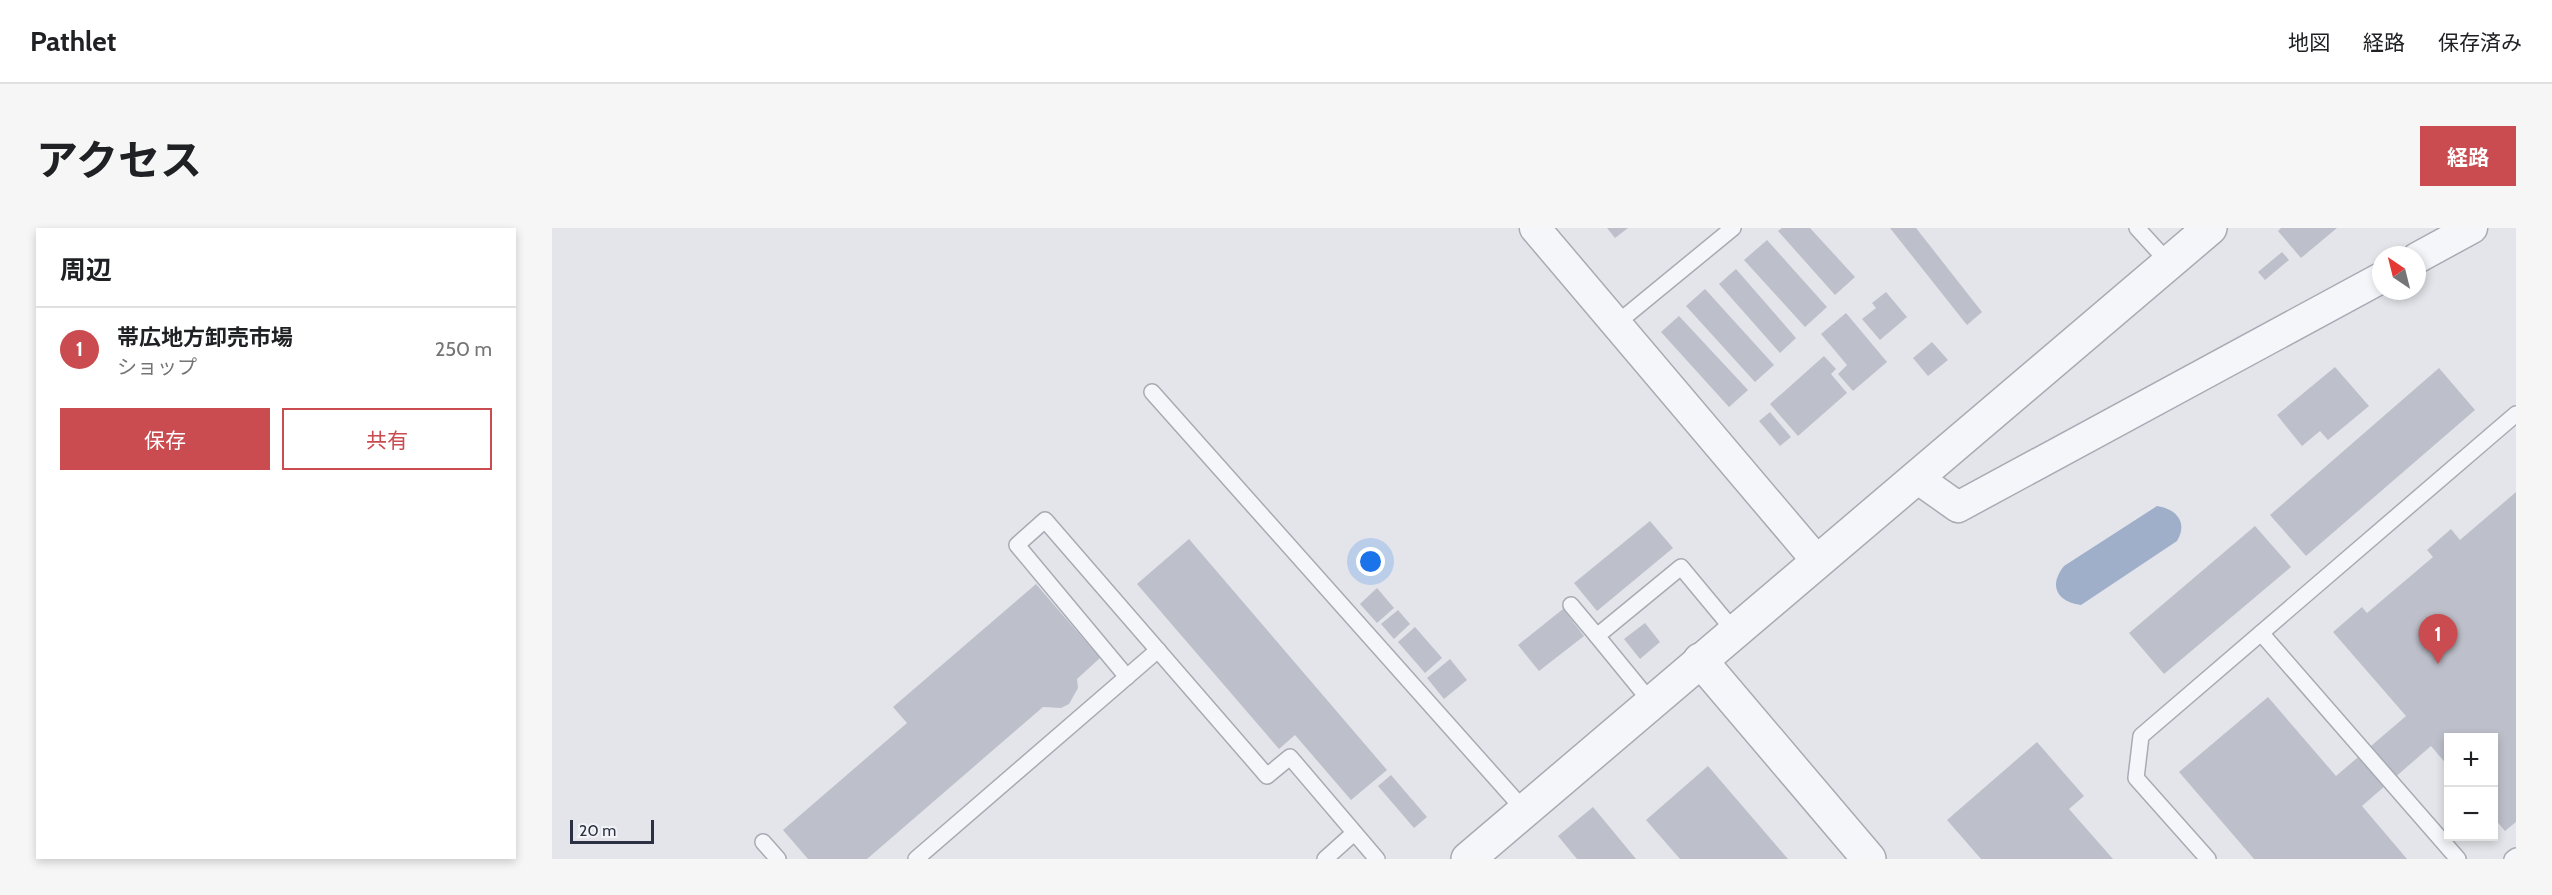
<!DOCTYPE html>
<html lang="ja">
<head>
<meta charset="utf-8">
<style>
  :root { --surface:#fff; --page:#f6f6f6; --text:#202124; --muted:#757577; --line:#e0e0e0; --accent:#ca4c51 }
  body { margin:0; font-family:Cabin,"Noto Sans JP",sans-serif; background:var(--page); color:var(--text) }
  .controls { position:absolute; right:18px; bottom:18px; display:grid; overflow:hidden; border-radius:0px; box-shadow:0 3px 9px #0003 }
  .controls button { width:54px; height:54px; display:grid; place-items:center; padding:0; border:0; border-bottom:2px solid var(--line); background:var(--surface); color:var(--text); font:30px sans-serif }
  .compass { position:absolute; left:1820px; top:18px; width:54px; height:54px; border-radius:50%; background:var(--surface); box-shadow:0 3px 9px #0003; rotate:325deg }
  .scale { position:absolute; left:18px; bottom:15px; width:84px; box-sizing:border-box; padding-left:6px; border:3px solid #2b3142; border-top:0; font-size:16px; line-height:21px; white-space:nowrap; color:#2b3142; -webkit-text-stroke:4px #f2f4f8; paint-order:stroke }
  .you { position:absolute; left:819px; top:334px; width:21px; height:21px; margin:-15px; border:4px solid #fff; border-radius:50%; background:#1a73e8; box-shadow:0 0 0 9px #1a73e833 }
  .badge { display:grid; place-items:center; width:39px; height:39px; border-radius:50%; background:var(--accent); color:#fff; font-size:20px; font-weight:700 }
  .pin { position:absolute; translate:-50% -50px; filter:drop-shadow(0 2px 3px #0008) }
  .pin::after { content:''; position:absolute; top:32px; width:21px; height:18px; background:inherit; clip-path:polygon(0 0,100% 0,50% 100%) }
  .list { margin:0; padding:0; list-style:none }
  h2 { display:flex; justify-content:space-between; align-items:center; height:78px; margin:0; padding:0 24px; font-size:26px }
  h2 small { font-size:20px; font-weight:400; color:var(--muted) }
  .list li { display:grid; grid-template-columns:39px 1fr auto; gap:18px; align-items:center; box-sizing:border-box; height:84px; padding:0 24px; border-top:2px solid var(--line) }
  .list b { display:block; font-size:22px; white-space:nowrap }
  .list p { margin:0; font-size:20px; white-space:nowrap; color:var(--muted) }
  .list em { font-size:20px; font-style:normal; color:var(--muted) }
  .actions { display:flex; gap:12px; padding:18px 24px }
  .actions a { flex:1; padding:14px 0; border:2px solid var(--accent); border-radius:0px; text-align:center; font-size:21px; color:var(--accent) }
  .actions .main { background:var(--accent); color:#fff }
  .map { position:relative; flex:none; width:1964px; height:631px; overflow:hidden; border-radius:0px }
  header { display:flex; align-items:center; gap:36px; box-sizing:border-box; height:84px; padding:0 30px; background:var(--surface); border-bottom:2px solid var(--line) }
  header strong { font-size:28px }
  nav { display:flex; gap:33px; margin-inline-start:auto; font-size:21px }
  .intro { display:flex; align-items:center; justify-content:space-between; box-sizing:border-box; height:144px; padding:0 36px }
  h1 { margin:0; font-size:42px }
  .button { padding:15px 27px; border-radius:0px; background:var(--accent); color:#fff; font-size:21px; font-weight:700 }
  main { display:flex; gap:36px; padding:0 36px }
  aside { flex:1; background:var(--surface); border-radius:0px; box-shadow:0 3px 9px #0003 }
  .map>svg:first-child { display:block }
</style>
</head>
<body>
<header>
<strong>Pathlet</strong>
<nav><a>地図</a><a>経路</a><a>保存済み</a></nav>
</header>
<div class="intro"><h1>アクセス</h1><a class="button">経路</a></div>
<main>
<aside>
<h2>周辺<small></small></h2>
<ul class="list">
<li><span class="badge">1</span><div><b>帯広地方卸売市場</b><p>ショップ</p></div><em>250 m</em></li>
</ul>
<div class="actions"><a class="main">保存</a><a>共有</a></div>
</aside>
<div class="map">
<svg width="1964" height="631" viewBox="0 0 1964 631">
  <rect width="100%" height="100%" fill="#e3e5ea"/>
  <path fill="#9fafc9" d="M1605,278C1625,281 1636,295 1625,313L1529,377C1505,374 1496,358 1512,338Z"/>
  <g fill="#bdc0ca">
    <polygon points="1055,0 1076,0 1063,10"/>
    <polygon points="1230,0 1258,0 1303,49 1283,67 1226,3"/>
    <polygon points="1338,0 1364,0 1430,84 1415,97"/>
    <polygon points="1729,0 1785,0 1749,30 1726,3"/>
    <polygon points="1215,12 1275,79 1253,99 1192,32"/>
    <polygon points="1730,24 1737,32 1713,52 1706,44"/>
    <polygon points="1184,41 1244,110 1228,125 1167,56"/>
    <polygon points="1153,61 1222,137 1203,154 1134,78"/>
    <polygon points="1334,64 1355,89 1328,112 1310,91 1324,80 1320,75"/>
    <polygon points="1294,85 1335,134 1301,163 1286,146 1295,137 1269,106"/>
    <polygon points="1127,88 1196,162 1177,179 1109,104"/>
    <polygon points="1380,114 1396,132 1376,148 1361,130"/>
    <polygon points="1272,128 1284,141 1279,146 1295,165 1246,208 1218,176"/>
    <polygon points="1783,139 1817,178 1776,212 1768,203 1750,218 1725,187"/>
    <polygon points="1887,140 1923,182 1754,328 1718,287"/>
    <polygon points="1218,184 1239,209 1228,218 1207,193"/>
    <polygon points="1964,264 1964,594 1953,603 1942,590 1942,509 1896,509 1896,538 1879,518 1810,578 1855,631 1702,631 1627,544 1716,469 1784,548 1854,488 1781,404 1810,379 1815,385 1881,329 1875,322 1899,301 1908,312"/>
    <polygon points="1098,293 1121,320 1045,383 1022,355"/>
    <polygon points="1703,298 1739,339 1612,446 1577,405"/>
    <polygon points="637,311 835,542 799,572 743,507 727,521 585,356"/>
    <polygon points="484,356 548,430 525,451 526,460 517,476 509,480 491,479 315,631 256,631 231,602 355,495 341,479"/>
    <polygon points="825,360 842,380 825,395 808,376"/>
    <polygon points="1011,381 1032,408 987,443 966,417"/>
    <polygon points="846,382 858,396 842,411 829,396"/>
    <polygon points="1093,395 1108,414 1088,431 1072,411"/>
    <polygon points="863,399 890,430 873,445 846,414"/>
    <polygon points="898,431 915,452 892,471 875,450"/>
    <polygon points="1485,514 1532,568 1517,581 1561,631 1429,631 1395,592"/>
    <polygon points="1156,538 1236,631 1128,631 1094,592"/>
    <polygon points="839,547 875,589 862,600 826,558"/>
    <polygon points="1041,579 1084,631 1025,631 1006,608"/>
  </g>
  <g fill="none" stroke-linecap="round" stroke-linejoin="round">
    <g stroke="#a8abb4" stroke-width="18">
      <g id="service">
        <polyline points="1585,0 1617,35"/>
        <polyline points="1064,96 1181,0"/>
        <polyline points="600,164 973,583"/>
        <polyline points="1019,377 1045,408"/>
        <polyline points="1709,405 1906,631"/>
        <polyline points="575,449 465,317 493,292 715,548 738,529 825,631"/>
        <polyline points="1099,474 1045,408 1129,339 1183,404"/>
        <polyline points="211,614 226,631"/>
        <polyline points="364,631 606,422"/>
        <polyline points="773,631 802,605"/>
        <polyline points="1656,631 1584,550 1589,508 1964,186"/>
        <polyline points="1960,631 1964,628"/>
      </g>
    </g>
    <g stroke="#a8abb4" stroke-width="33">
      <g id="minor">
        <polyline points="983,0 1266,334"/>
        <polyline points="1865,30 1920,0"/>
        <polyline points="1365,250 1406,279 1829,50"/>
      </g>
    </g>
    <g stroke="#a8abb4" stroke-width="36">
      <g id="tertiary">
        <polyline points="1148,432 1317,631"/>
        <polyline points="916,631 1658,0"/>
      </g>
    </g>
    <use href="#service" stroke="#f5f6f9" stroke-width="15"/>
    <use href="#minor" stroke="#f5f6f9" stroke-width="30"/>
    <use href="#tertiary" stroke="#f5f6f9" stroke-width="33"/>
  </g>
</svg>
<div class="controls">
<button>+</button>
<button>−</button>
</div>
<svg class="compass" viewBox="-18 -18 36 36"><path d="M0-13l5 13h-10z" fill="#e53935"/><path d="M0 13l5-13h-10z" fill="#757577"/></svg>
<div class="scale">20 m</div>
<div class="you"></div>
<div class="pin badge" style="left:1886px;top:436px">1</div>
</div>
</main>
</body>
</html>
